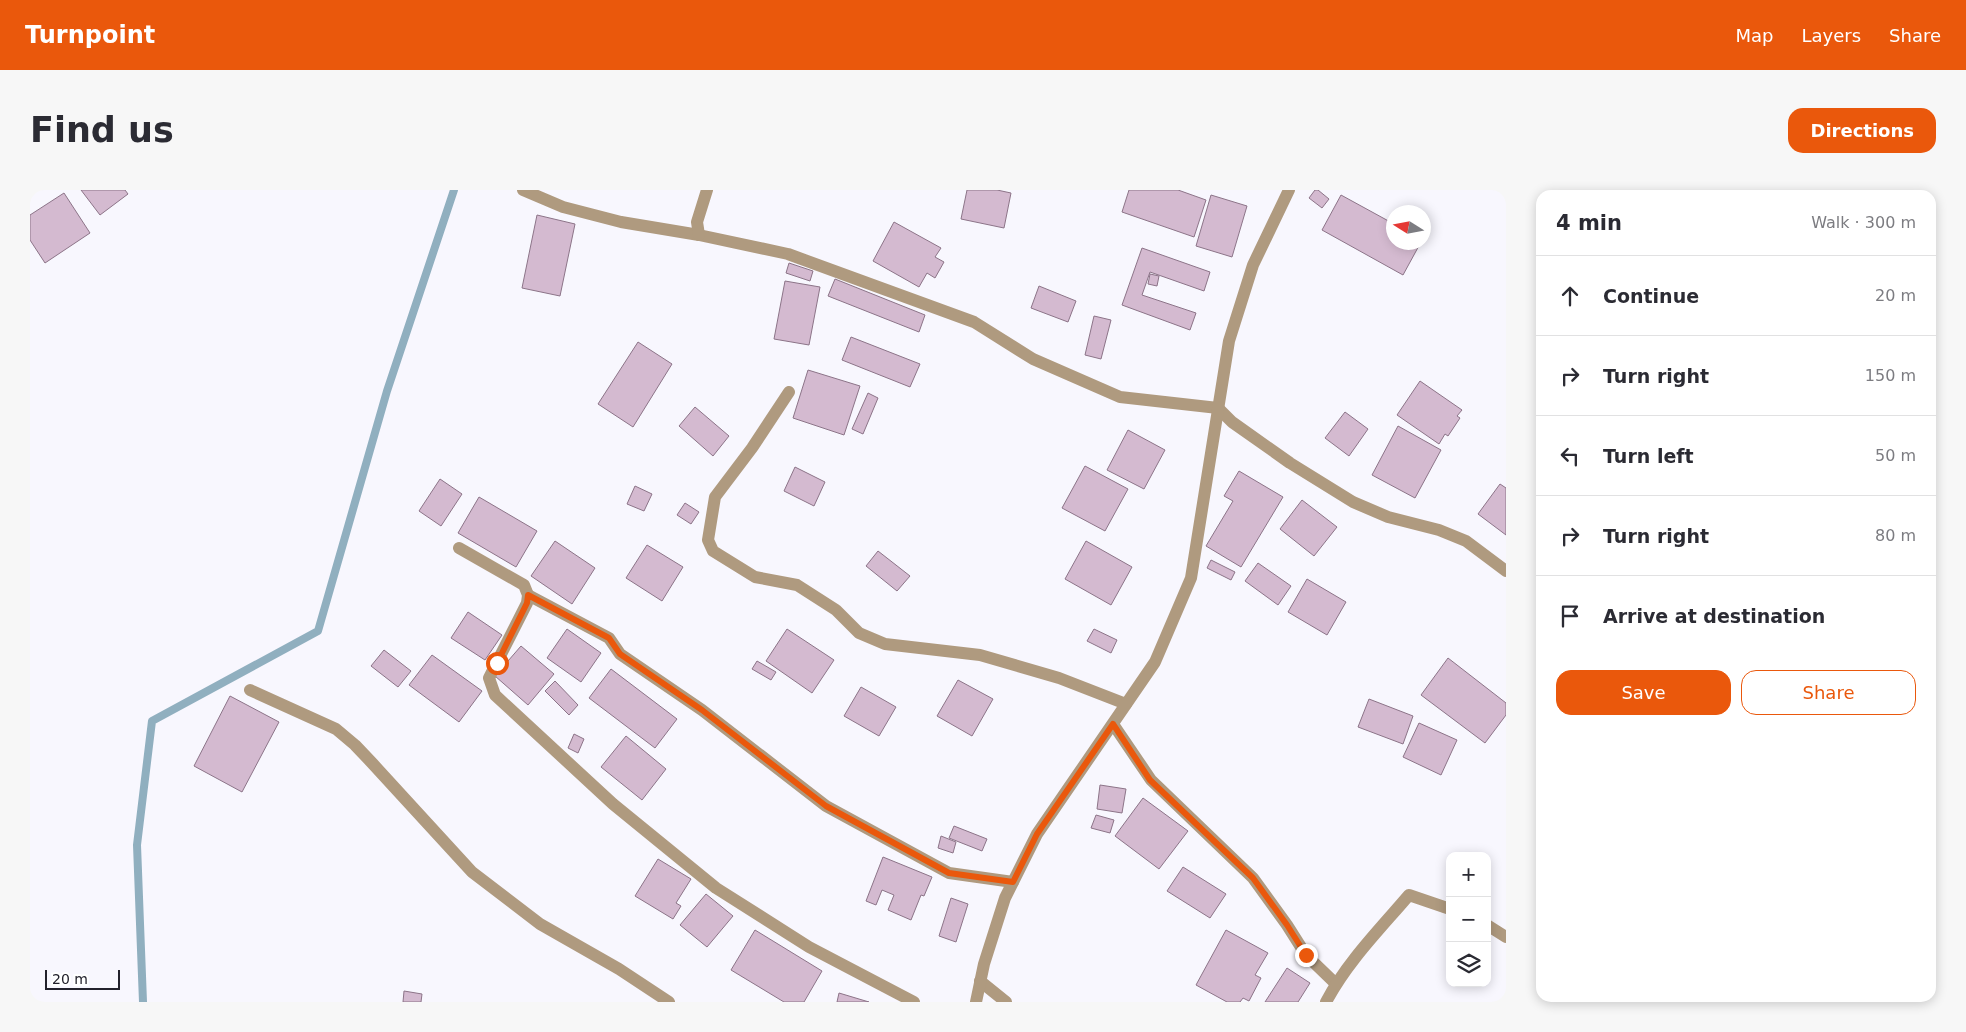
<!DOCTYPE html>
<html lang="en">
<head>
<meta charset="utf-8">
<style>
  :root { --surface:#fff; --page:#f7f7f7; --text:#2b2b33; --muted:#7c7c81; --line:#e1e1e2; --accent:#ea580c }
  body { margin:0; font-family:"DejaVu Sans",sans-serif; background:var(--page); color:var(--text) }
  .controls { position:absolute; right:15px; bottom:15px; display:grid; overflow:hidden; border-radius:10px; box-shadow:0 2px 12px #0003 }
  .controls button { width:45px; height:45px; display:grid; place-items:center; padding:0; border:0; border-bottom:1px solid var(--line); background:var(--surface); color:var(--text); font:25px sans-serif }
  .compass { position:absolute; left:1356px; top:15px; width:45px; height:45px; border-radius:50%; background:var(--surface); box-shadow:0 2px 12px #0003; rotate:281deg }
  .scale { position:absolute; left:15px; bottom:12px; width:75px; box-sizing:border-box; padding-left:5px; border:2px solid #22212c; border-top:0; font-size:14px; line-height:18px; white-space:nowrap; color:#22212c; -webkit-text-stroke:4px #fff; paint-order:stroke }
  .stop { position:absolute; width:15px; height:15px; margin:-11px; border:4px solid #ea580c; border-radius:50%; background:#fff }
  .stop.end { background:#ea580c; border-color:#fff; box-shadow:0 1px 5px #0008 }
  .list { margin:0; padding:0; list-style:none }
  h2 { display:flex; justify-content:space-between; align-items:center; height:65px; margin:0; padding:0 20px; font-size:21px }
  h2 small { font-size:16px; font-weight:400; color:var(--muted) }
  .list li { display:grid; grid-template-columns:32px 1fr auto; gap:15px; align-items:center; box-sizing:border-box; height:80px; padding:0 20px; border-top:1px solid var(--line) }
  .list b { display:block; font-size:19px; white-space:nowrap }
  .list em { font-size:16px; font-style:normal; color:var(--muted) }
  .actions { display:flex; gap:10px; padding:15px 20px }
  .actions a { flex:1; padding:11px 0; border:1px solid var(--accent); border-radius:15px; text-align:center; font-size:18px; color:var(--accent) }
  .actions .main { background:var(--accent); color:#fff }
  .icon { flex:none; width:28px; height:28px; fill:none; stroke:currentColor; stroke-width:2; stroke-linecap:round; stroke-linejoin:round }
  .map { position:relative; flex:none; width:1476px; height:812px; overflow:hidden; border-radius:15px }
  header { display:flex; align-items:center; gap:30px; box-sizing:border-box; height:70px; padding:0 25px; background:var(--accent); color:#fff }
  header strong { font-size:24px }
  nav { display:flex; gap:28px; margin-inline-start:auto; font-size:18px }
  .intro { display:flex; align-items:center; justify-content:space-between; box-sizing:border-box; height:120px; padding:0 30px }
  h1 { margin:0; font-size:35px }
  .button { padding:12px 22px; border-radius:15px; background:var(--accent); color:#fff; font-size:18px; font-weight:700 }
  main { display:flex; gap:30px; padding:0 30px }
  aside { flex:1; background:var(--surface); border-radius:15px; box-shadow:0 2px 12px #0003 }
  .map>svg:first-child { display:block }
</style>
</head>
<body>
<header>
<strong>Turnpoint</strong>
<nav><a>Map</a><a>Layers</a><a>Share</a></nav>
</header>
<div class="intro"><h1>Find us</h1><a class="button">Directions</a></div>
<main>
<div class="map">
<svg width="1476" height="812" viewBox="0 0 1476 812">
  <rect width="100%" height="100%" fill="#f8f7fe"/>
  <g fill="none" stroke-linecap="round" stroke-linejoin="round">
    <polyline stroke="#90afbf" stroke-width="8" points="113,812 107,655 122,531 288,441 357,201 424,0"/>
  </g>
  <g fill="#d4bad0" stroke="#8c7488">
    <polygon points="51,0 95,0 98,4 70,25"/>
    <polygon points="937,0 967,0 981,3 974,38 931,29"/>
    <polygon points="1099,0 1148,0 1176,10 1164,47 1092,22"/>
    <polygon points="1285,0 1288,0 1299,9 1292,18 1279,8"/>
    <polygon points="34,3 60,43 15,73 0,50 0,25"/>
    <polygon points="1181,5 1217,16 1202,67 1166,56"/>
    <polygon points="1311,5 1364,34 1364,52 1391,52 1373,85 1292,40"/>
    <polygon points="507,25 545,34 530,106 492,98"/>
    <polygon points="864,32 911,58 905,67 914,72 905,88 897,83 889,97 843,71"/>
    <polygon points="1112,58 1180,82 1174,101 1120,82 1112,105 1166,123 1160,140 1092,115"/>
    <polygon points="759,73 783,81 780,91 756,83"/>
    <polygon points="1120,84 1129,86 1127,96 1118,94"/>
    <polygon points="805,89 895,125 889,142 798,106"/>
    <polygon points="755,91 790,97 779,155 744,149"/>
    <polygon points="1009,96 1046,111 1038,132 1001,118"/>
    <polygon points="1064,126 1081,130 1071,169 1055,165"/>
    <polygon points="821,147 890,174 880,197 812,170"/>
    <polygon points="608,152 642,174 603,237 568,214"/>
    <polygon points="778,180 830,196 814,245 763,228"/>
    <polygon points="1390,191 1432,220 1427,226 1430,228 1418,246 1415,244 1409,254 1367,225"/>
    <polygon points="838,203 848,208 833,244 822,239"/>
    <polygon points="665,217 699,246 683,266 649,236"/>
    <polygon points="1315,222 1338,239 1319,266 1295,248"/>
    <polygon points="1368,236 1411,260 1385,308 1342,285"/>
    <polygon points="1098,240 1135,260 1114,299 1077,280"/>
    <polygon points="1055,276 1098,299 1075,341 1032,318"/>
    <polygon points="765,277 795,292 784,316 754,301"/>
    <polygon points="1209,281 1253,307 1211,377 1176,356 1203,311 1194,306"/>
    <polygon points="410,289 432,304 411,336 389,321"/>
    <polygon points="1470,294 1476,298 1476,345 1448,324"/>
    <polygon points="605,296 622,304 614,321 597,314"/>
    <polygon points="449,307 507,341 486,377 428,343"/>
    <polygon points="1272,310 1307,337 1284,366 1250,339"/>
    <polygon points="655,313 669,322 661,334 647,325"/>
    <polygon points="525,351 565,378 542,414 501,386"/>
    <polygon points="1056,351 1102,377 1081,415 1035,389"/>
    <polygon points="617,355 653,377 632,411 596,388"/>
    <polygon points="848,361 880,386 867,401 836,376"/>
    <polygon points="1181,370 1205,382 1201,390 1177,378"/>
    <polygon points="1228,373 1261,396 1248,415 1215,391"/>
    <polygon points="1277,389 1316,412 1297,445 1258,422"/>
    <polygon points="438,422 472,445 455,470 421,448"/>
    <polygon points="537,439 571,463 551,492 517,468"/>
    <polygon points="757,439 804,470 782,503 736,471"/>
    <polygon points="1064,439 1087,450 1081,463 1057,451"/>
    <polygon points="491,456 524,484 498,515 465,486"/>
    <polygon points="354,460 381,481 368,497 341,476"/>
    <polygon points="402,465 452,501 429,532 379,495"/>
    <polygon points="1418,468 1476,513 1476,525 1455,553 1391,505"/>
    <polygon points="727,471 746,482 741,490 722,479"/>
    <polygon points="581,479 647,529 625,558 559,508"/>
    <polygon points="928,490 963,509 942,546 907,526"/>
    <polygon points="525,491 548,515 539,525 515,501"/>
    <polygon points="831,497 866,517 849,546 814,526"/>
    <polygon points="200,506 249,532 212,602 164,576"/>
    <polygon points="1339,509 1383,526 1373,554 1328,537"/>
    <polygon points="1389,533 1427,550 1411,585 1373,567"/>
    <polygon points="544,544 554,549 548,563 538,558"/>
    <polygon points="596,546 636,579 612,610 571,577"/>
    <polygon points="1070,595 1096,599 1092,623 1067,619"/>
    <polygon points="1113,608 1158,641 1129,679 1085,646"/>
    <polygon points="1066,625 1084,630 1080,643 1061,638"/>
    <polygon points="924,636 957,649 952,661 919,648"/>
    <polygon points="911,646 926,652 923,663 908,658"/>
    <polygon points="853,667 902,687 894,706 891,705 881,730 858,720 864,705 852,700 846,715 836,711"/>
    <polygon points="628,669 661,689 646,713 651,716 643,729 605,706"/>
    <polygon points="1153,677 1196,704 1180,728 1137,701"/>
    <polygon points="676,704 703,726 677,757 650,735"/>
    <polygon points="921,708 938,714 926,752 909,746"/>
    <polygon points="725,740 792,781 774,812 754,812 701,780"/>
    <polygon points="1196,740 1238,763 1225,785 1231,788 1219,811 1213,808 1210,812 1197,812 1166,795"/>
    <polygon points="1257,778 1280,793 1268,812 1235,812"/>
    <polygon points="374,801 392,804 391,812 373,812"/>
    <polygon points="809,803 839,812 807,812"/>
  </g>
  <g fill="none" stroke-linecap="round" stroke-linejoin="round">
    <g stroke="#af9a7f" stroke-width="12">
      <polyline points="493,0 533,17 591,32 669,45 758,64 944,132 1003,169 1090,207 1188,218 1202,232 1260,273 1323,312 1358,327 1409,340 1436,351 1476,381"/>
      <polyline points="669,45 667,32 677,0"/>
      <polyline points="759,202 722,258 685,307 678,350 683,361 725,387 767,395 806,420 829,443 855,454 950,465 1029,488 1096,514"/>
      <polyline points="429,358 494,395 498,405 497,413 459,488 465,505 583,614 686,698 779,757 884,812"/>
      <polyline points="498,405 579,448 590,464 672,520 796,616 919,683 983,692"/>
      <polyline points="220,500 306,539 325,555 343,574 442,682 510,734 589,779 639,812"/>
      <polyline points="1083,534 1121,590 1223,688 1257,735 1276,765 1306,794"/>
      <polyline points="1457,735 1476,747"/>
      <polyline points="950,791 976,812"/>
      <polyline points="946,812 954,774 975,708 1007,644 1125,472 1161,388 1199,151 1223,75 1259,0"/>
      <path d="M1296,812C1317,772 1350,739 1379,705L1420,719"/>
    </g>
  </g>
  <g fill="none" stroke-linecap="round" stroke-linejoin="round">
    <polyline stroke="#ea580c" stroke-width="6" points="467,473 497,413 498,405 579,448 590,464 672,520 796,616 919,683 983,692 1007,644 1083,534 1120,590 1223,688 1257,735 1276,765"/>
  </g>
</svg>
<div class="controls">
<button>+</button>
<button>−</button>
<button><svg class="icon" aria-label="layers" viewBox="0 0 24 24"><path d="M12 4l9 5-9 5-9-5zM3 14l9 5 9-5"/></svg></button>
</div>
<svg class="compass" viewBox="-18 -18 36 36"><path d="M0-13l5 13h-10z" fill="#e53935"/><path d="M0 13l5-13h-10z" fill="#7c7c81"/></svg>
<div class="scale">20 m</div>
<div class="stop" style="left:467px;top:473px"></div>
<div class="stop end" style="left:1276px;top:765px"></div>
</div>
<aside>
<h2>4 min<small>Walk · 300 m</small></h2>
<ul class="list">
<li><svg class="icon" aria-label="ahead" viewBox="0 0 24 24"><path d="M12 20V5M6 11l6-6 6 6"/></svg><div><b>Continue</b></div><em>20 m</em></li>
<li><svg class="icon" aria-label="right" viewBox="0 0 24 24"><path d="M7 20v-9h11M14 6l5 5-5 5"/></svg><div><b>Turn right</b></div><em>150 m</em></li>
<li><svg class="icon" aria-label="left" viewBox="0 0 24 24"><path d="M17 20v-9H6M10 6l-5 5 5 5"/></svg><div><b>Turn left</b></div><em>50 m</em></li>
<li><svg class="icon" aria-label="right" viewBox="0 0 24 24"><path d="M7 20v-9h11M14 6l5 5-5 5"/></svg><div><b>Turn right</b></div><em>80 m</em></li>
<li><svg class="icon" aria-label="arrive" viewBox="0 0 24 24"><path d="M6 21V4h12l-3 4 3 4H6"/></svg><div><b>Arrive at destination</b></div></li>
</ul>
<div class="actions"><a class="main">Save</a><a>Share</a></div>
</aside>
</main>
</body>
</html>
